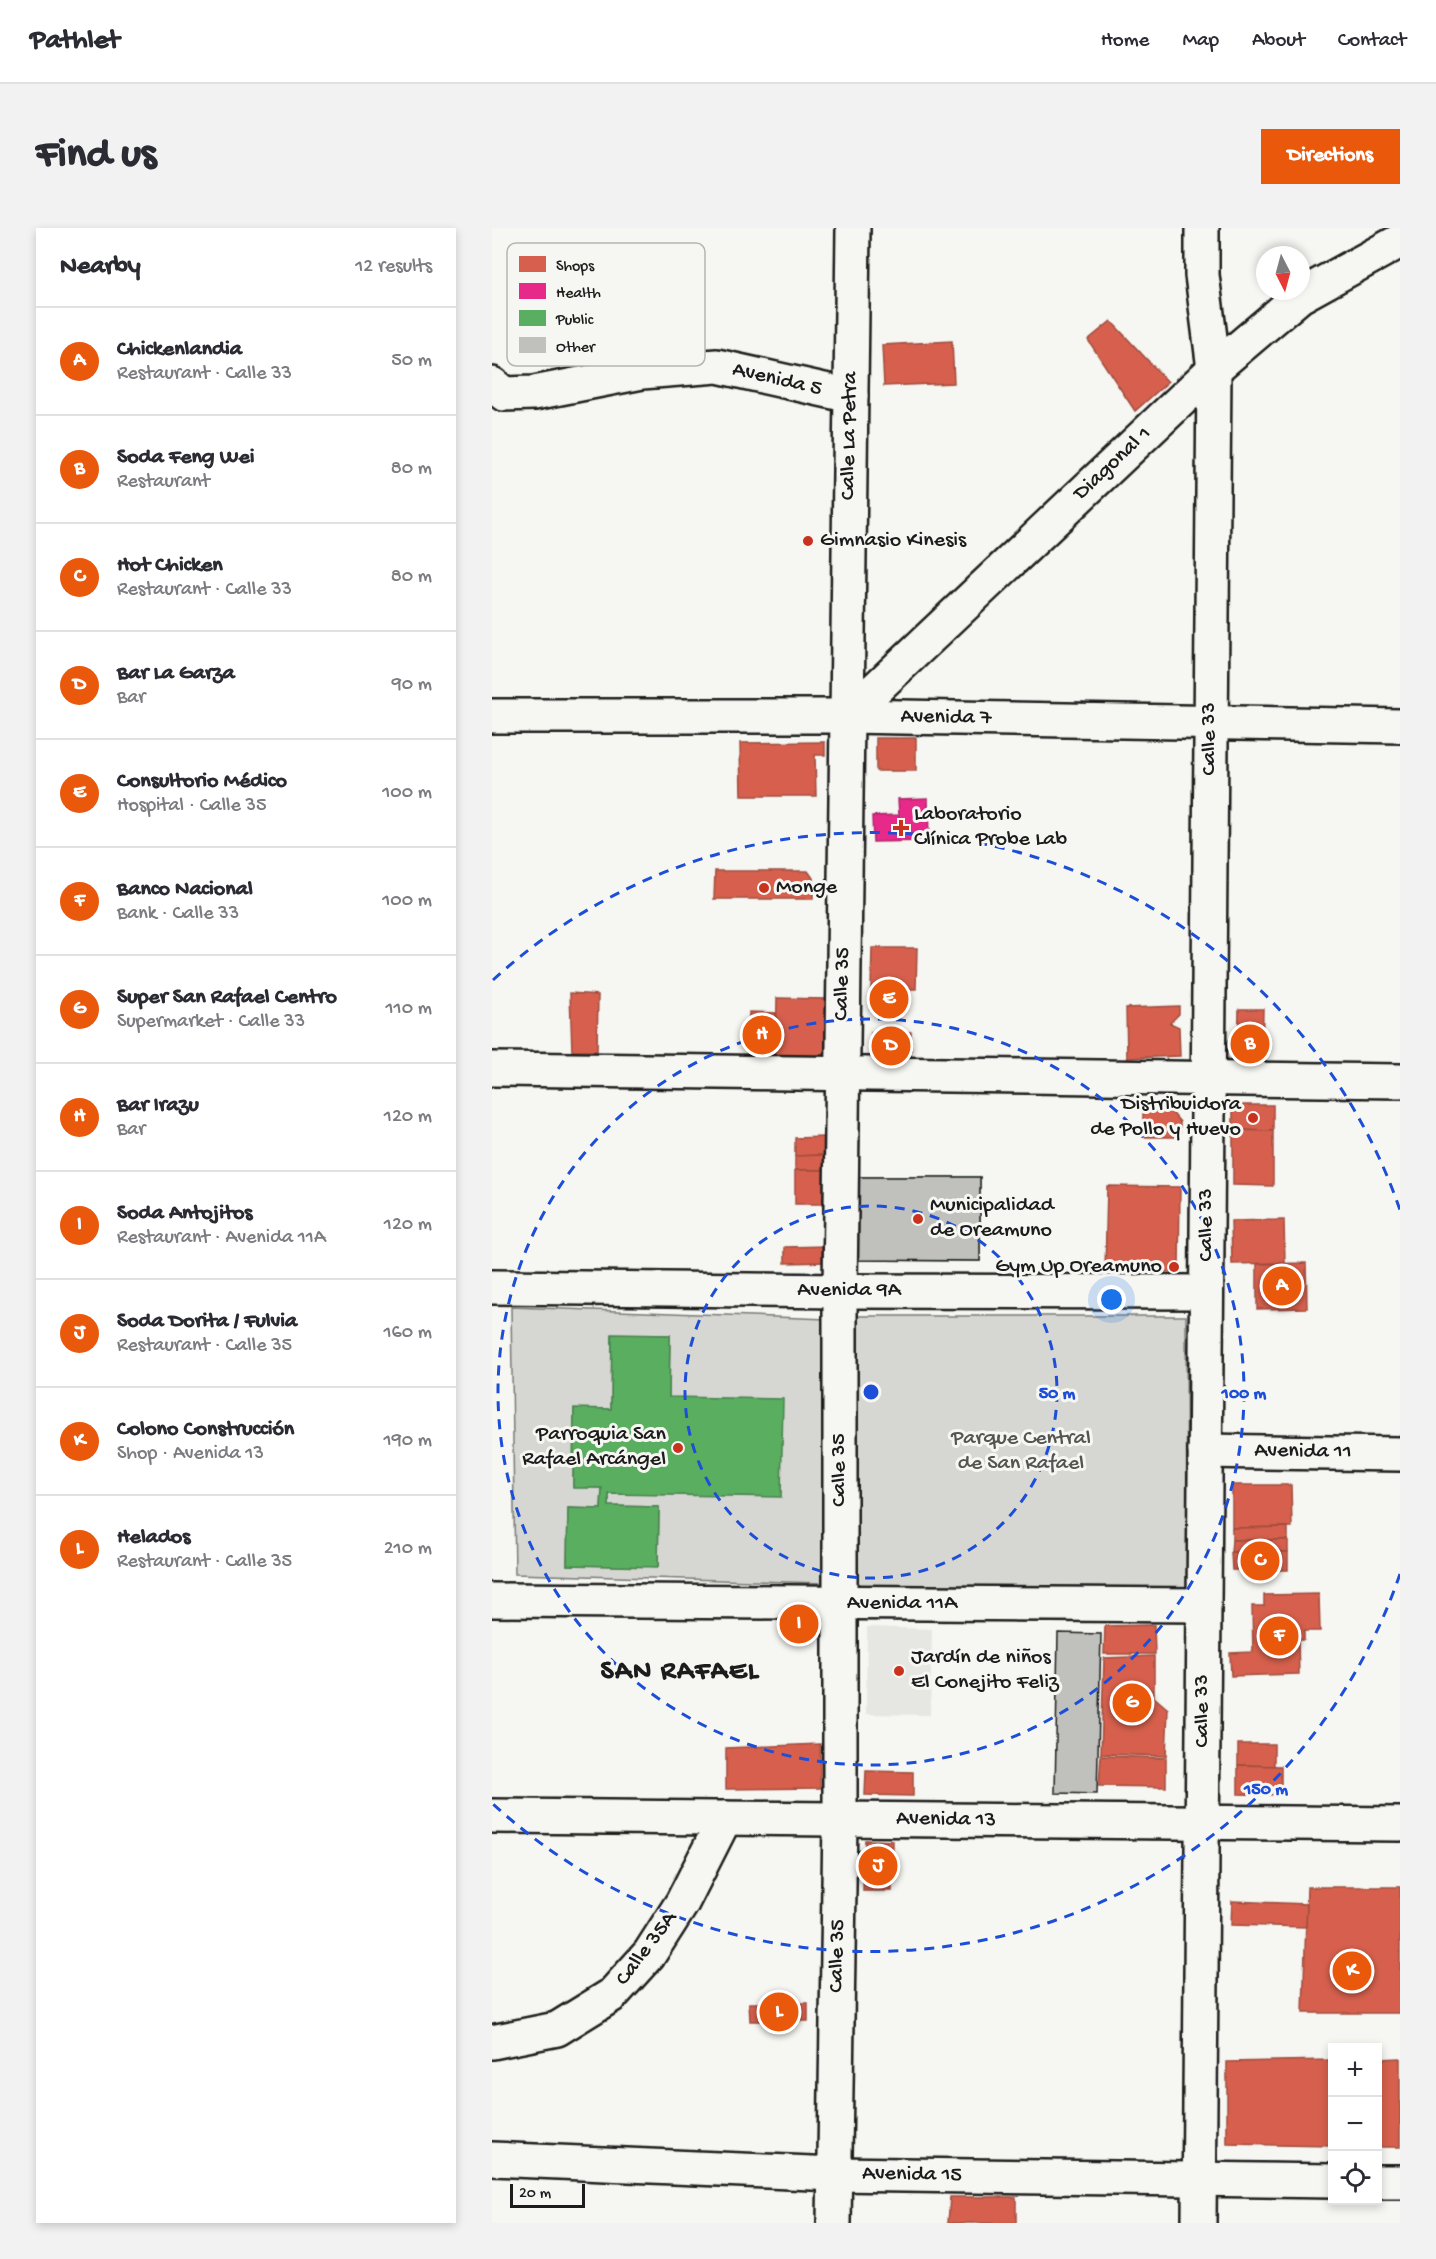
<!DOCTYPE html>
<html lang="en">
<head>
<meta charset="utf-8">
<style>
  :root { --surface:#fff; --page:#f2f2f3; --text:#2b2b33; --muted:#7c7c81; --line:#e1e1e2; --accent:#ea580c }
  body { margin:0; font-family:"Gochi Hand",sans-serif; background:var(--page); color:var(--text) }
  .controls { position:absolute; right:18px; bottom:18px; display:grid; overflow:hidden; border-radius:0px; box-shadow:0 3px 9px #0003 }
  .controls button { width:54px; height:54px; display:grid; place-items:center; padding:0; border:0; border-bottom:2px solid var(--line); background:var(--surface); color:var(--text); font:30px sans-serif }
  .compass { position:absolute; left:764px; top:18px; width:54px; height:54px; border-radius:50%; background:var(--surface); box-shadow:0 3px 9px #0003; rotate:174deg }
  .scale { position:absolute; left:18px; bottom:15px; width:75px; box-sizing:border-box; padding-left:6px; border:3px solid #1c1c1c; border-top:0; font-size:16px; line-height:21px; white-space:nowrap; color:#1c1c1c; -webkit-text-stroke:4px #f6f6f2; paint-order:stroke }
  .you { position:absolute; left:620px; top:1072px; width:21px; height:21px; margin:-15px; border:4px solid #fff; border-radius:50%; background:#1a73e8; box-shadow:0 0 0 9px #1a73e833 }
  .badge { display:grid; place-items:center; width:39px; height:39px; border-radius:50%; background:var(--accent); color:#fff; font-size:20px; font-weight:700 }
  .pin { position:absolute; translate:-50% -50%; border:3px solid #fff; box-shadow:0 2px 6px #0006 }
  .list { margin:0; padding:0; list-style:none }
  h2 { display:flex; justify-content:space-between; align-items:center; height:78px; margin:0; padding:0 24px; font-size:26px }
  h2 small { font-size:20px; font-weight:400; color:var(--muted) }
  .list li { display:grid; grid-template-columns:39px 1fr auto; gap:18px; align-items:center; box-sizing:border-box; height:108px; padding:0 24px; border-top:2px solid var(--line) }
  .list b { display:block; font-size:22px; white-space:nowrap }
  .list p { margin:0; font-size:20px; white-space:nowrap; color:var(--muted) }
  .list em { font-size:20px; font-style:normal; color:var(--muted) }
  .icon { flex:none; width:33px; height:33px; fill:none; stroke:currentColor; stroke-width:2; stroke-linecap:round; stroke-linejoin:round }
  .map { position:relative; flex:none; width:908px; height:1995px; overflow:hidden; border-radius:0px }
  header { display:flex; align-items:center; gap:36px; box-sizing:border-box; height:84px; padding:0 30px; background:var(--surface); border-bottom:2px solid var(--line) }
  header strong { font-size:28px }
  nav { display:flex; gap:33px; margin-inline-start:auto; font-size:21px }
  .intro { display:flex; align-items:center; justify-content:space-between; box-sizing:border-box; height:144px; padding:0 36px }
  h1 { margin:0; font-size:42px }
  .button { padding:15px 27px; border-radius:0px; background:var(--accent); color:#fff; font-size:21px; font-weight:700 }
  main { display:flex; gap:36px; padding:0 36px }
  aside { flex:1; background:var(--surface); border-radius:0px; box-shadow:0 3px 9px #0003 }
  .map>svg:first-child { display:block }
</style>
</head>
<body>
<header>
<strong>Pathlet</strong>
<nav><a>Home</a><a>Map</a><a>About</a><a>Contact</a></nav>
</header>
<div class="intro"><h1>Find us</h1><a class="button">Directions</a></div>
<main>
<aside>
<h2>Nearby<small>12 results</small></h2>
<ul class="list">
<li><span class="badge">A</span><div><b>Chickenlandia</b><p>Restaurant · Calle 33</p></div><em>50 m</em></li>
<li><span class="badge">B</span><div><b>Soda Feng Wei</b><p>Restaurant</p></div><em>80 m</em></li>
<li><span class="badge">C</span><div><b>Hot Chicken</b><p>Restaurant · Calle 33</p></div><em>80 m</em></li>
<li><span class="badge">D</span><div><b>Bar La Garza</b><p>Bar</p></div><em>90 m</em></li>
<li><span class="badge">E</span><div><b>Consultorio Médico</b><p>Hospital · Calle 35</p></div><em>100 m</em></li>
<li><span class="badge">F</span><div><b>Banco Nacional</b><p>Bank · Calle 33</p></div><em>100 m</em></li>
<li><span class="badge">G</span><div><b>Super San Rafael Centro</b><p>Supermarket · Calle 33</p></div><em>110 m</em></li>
<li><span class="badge">H</span><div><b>Bar Irazu</b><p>Bar</p></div><em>120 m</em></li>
<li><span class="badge">I</span><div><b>Soda Antojitos</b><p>Restaurant · Avenida 11A</p></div><em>120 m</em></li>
<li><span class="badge">J</span><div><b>Soda Dorita / Fulvia</b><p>Restaurant · Calle 35</p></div><em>160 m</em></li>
<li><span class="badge">K</span><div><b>Colono Construcción</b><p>Shop · Avenida 13</p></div><em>190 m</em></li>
<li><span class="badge">L</span><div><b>Helados</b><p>Restaurant · Calle 35</p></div><em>210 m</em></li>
</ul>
</aside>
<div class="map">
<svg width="908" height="1995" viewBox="0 0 908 1995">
  <rect width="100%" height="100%" fill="#f6f6f2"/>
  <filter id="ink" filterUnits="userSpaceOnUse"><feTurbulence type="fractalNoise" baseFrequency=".0167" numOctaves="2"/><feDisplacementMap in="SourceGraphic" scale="12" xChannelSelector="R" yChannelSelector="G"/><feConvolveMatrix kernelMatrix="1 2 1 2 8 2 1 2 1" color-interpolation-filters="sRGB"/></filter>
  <g filter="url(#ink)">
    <polygon fill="#e6e6e2" points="375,1399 440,1401 438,1487 374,1486"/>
    <g fill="#d6d6d2" stroke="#797977" stroke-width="1.5" fill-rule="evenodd">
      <path d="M19,1079L335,1091L331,1355L23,1346ZM120,1107H178L177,1169L117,1266V1278L167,1279L166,1338L75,1337L76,1280L109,1281L110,1260L81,1259L82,1181H119Z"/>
      <polygon points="362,1088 694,1088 695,1359 363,1360"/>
    </g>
    <g fill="#d6604d" stroke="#9e4c3e" stroke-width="1.5">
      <polygon points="619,93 676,154 643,183 596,112"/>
      <polygon points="460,113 462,155 392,158 390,117"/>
      <rect x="384" y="510" width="40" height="33"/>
      <polygon points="333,514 333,527 323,527 324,568 249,568 248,515"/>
      <polygon points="223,643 316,643 321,650 321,671 222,671"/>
      <polygon points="380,720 425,720 424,761 379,761"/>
      <polygon points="78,765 106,767 105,823 80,823"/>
      <polygon points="285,770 334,771 333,830 284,830"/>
      <polygon points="687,778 687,786 678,795 687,799 688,828 635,830 634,780"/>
      <polygon points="747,781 771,781 770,831 746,831"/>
      <polygon points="257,784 284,785 284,830 256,829"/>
      <polygon points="419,804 419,831 380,831 379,805"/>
      <polygon points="741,877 781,877 781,903 741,902"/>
      <polygon points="651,881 677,881 688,894 688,909 651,909"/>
      <polygon points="741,902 781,903 781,958 741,957"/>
      <polygon points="332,909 332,927 303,928 303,910"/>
      <polygon points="332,927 332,942 303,942 303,928"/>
      <rect x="303" y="942" width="29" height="34"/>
      <polygon points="615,958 688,959 687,1044 613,1043"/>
      <polygon points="792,992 793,1035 740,1036 739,993"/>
      <polygon points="336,1018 336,1034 293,1035 293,1019"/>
      <polygon points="814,1035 815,1080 765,1081 765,1036"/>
      <polygon points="740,1257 799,1257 800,1299 740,1300"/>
      <polygon points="796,1299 796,1312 740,1312 740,1300"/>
      <polygon points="740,1312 796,1312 796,1324 739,1324"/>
      <polygon points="739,1324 796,1324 796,1342 740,1342"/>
      <polygon points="827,1366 828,1403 812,1403 812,1412 806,1412 807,1446 739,1448 738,1425 761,1424 760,1378 772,1378 772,1367"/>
      <polygon points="662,1397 663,1426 612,1426 613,1398"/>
      <polygon points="662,1428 662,1469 676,1481 674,1528 609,1526 612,1430"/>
      <polygon points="328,1516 328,1560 234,1561 234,1520"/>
      <polygon points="746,1516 782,1516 782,1538 746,1537"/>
      <polygon points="609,1528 674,1530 674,1559 607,1558"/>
      <polygon points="746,1537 789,1538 789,1567 746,1566"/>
      <polygon points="374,1543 421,1544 421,1568 373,1567"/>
      <polygon points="373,1612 401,1613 400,1663 371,1663"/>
      <polygon points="815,1659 908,1659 908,1785 811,1785"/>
      <polygon points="740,1673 815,1676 814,1699 739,1697"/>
      <polygon points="257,1775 316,1775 316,1793 258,1793"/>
      <polygon points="908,1830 908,1919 886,1919 886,1831"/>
      <polygon points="840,1832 840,1918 735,1916 735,1834"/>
      <polygon points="458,1969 524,1969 524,1995 456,1995"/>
    </g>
    <g fill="#e7298a" stroke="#aa2569" stroke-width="1.5">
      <polygon points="436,570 437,613 381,614 380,588 407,587 406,571"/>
      <polygon points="379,761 415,762 415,780 378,780"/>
    </g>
    <g fill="#5aae61" stroke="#47824c" stroke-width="1.5">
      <polygon points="363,949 488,949 488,1033 363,1032"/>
      <polygon points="120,1106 178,1107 177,1169 291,1171 289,1269 117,1266 117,1278 167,1279 166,1339 75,1337 76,1280 109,1281 110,1260 81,1260 82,1180 119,1181"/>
    </g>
    <g fill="#c0c0bd" stroke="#1c1c1c" stroke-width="1.5">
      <polygon points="363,949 488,949 488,1033 363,1032"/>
      <polygon points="566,1405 609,1406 605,1566 563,1565"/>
    </g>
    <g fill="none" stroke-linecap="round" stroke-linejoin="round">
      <g stroke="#1c1c1c" stroke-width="38">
        <g id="minor">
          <polyline points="710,0 710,47 722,141"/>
          <polyline points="0,156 12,166 42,165 150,144 225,138 359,168"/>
          <polyline points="0,488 355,488 908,498"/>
          <polyline points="355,488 361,0"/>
          <polyline points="0,841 908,853"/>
          <polyline points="0,1059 348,1063 714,1064"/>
          <polyline points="713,1223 908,1226"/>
          <polyline points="0,1372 712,1377"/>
          <polyline points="0,1588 908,1596"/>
          <polyline points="0,1814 65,1801 120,1767 158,1725 190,1675 233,1590"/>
          <polyline points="0,1931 343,1946 840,1953"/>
          <polyline points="886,1954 908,1954"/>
        </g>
      </g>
      <g stroke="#1c1c1c" stroke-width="38">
        <g id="major">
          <polyline points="342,1995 348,1591 348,1063 355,488 722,141 808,68 908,13"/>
          <polyline points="707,1995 722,141"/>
        </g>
      </g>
      <use href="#minor" stroke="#f6f6f2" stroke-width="33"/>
      <use href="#major" stroke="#f6f6f2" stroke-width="33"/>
    </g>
  </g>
  <g fill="none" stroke="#1d4ed8" stroke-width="3" stroke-dasharray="10 8">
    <circle cx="379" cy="1164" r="186"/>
    <circle cx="379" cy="1164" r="373"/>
    <path d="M908 1346A559 559 0 0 1 1 1576M1 752A559 559 0 0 1 908 982"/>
  </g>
  <g fill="#c8321e" stroke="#f6f6f2" stroke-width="2">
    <circle cx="316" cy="313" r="6"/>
    <path d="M406 591h6v6h6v6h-6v6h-6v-6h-6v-6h6z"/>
    <circle cx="272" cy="660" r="6"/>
    <circle cx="761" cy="890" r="6"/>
    <circle cx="426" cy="991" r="6"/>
    <circle cx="682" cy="1039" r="6"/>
    <circle cx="186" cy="1220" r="6"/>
    <circle cx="407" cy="1443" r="6"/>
  </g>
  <g text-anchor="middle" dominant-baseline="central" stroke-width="6" stroke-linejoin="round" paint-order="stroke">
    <g font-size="22" fill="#1c1c1c" stroke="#f6f6f2">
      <text transform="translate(285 152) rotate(13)">Avenida 5</text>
      <text transform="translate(358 208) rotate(-89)">Calle La Petra</text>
      <text transform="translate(621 236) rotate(-43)">Diagonal 1</text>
      <text transform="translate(454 490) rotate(1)">Avenida 7</text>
      <text transform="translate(718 511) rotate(-90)">Calle 33</text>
      <text transform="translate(351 756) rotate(-89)">Calle 35</text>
      <text transform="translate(715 997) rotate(-90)">Calle 33</text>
      <text x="357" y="1063">Avenida 9A</text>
      <text transform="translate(811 1224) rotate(1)">Avenida 11</text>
      <text transform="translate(348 1242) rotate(-90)">Calle 35</text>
      <text x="410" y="1376">Avenida 11A</text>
      <text transform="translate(711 1483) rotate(-90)">Calle 33</text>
      <text transform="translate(454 1592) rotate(1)">Avenida 13</text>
      <text transform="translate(155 1721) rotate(-53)">Calle 35A</text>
      <text transform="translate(346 1728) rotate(-89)">Calle 35</text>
      <text transform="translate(420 1947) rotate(1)">Avenida 15</text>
    </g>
    <g font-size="22" fill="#1c1c1c" stroke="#f6f6f2" text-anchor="start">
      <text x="328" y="313">Gimnasio Kinesis</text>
      <text x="422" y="587">Laboratorio<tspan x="422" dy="25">Clínica Probe Lab</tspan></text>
      <text x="284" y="660">Monge</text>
      <text x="749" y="877" text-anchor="end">Distribuidora<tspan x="749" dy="25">de Pollo y Huevo</tspan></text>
      <text x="438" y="978">Municipalidad<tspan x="438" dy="25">de Oreamuno</tspan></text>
      <text x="670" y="1039" text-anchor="end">Gym Up Oreamuno</text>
      <text x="174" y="1207" text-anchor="end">Parroquia San<tspan x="174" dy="25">Rafael Arcángel</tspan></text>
      <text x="419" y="1430">Jardín de niños<tspan x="419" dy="25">El Conejito Feliz</tspan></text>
    </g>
    <g font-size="22" fill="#545453" stroke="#f6f6f2">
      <text x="529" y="1211">Parque Central<tspan x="529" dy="25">de San Rafael</tspan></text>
    </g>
    <g font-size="28" font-weight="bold" letter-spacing="1.5" fill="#1c1c1c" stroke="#f6f6f2">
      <text x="188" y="1444">SAN RAFAEL</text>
    </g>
  </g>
  <rect x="15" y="15" width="198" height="123" rx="9" fill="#f6f6f2" stroke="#b5b5b2" stroke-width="1.5"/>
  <rect x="27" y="28" width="27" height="16" fill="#d6604d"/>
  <rect x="27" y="55" width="27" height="16" fill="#e7298a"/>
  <rect x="27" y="82" width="27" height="16" fill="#5aae61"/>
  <rect x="27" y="109" width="27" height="16" fill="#c0c0bd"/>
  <g font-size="16" fill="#1c1c1c">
    <text x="64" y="42">Shops</text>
    <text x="64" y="69">Health</text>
    <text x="64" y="96">Public</text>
    <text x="64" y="123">Other</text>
  </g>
  <circle cx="379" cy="1164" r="9" fill="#1d4ed8" stroke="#f6f6f2" stroke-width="3"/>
  <g font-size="18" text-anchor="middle" font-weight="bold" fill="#1d4ed8" stroke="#f6f6f2" stroke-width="6" stroke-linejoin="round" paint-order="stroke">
    <text x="565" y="1170">50 m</text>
    <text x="752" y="1170">100 m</text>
    <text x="774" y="1566">150 m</text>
  </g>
</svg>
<div class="controls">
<button>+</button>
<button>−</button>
<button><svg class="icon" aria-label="locate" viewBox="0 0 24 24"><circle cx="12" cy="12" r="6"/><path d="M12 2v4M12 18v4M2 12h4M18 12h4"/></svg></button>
</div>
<svg class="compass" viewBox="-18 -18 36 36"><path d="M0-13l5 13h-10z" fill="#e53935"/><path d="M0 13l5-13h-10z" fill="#7c7c81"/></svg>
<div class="scale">20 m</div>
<div class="you"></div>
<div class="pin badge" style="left:790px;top:1058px">A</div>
<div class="pin badge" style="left:758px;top:816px">B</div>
<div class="pin badge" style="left:768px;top:1333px">C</div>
<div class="pin badge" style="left:399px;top:818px">D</div>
<div class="pin badge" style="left:397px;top:771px">E</div>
<div class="pin badge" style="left:787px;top:1408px">F</div>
<div class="pin badge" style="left:640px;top:1475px">G</div>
<div class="pin badge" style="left:270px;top:807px">H</div>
<div class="pin badge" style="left:307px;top:1396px">I</div>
<div class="pin badge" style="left:386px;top:1638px">J</div>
<div class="pin badge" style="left:860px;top:1743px">K</div>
<div class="pin badge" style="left:287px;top:1784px">L</div>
</div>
</main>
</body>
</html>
